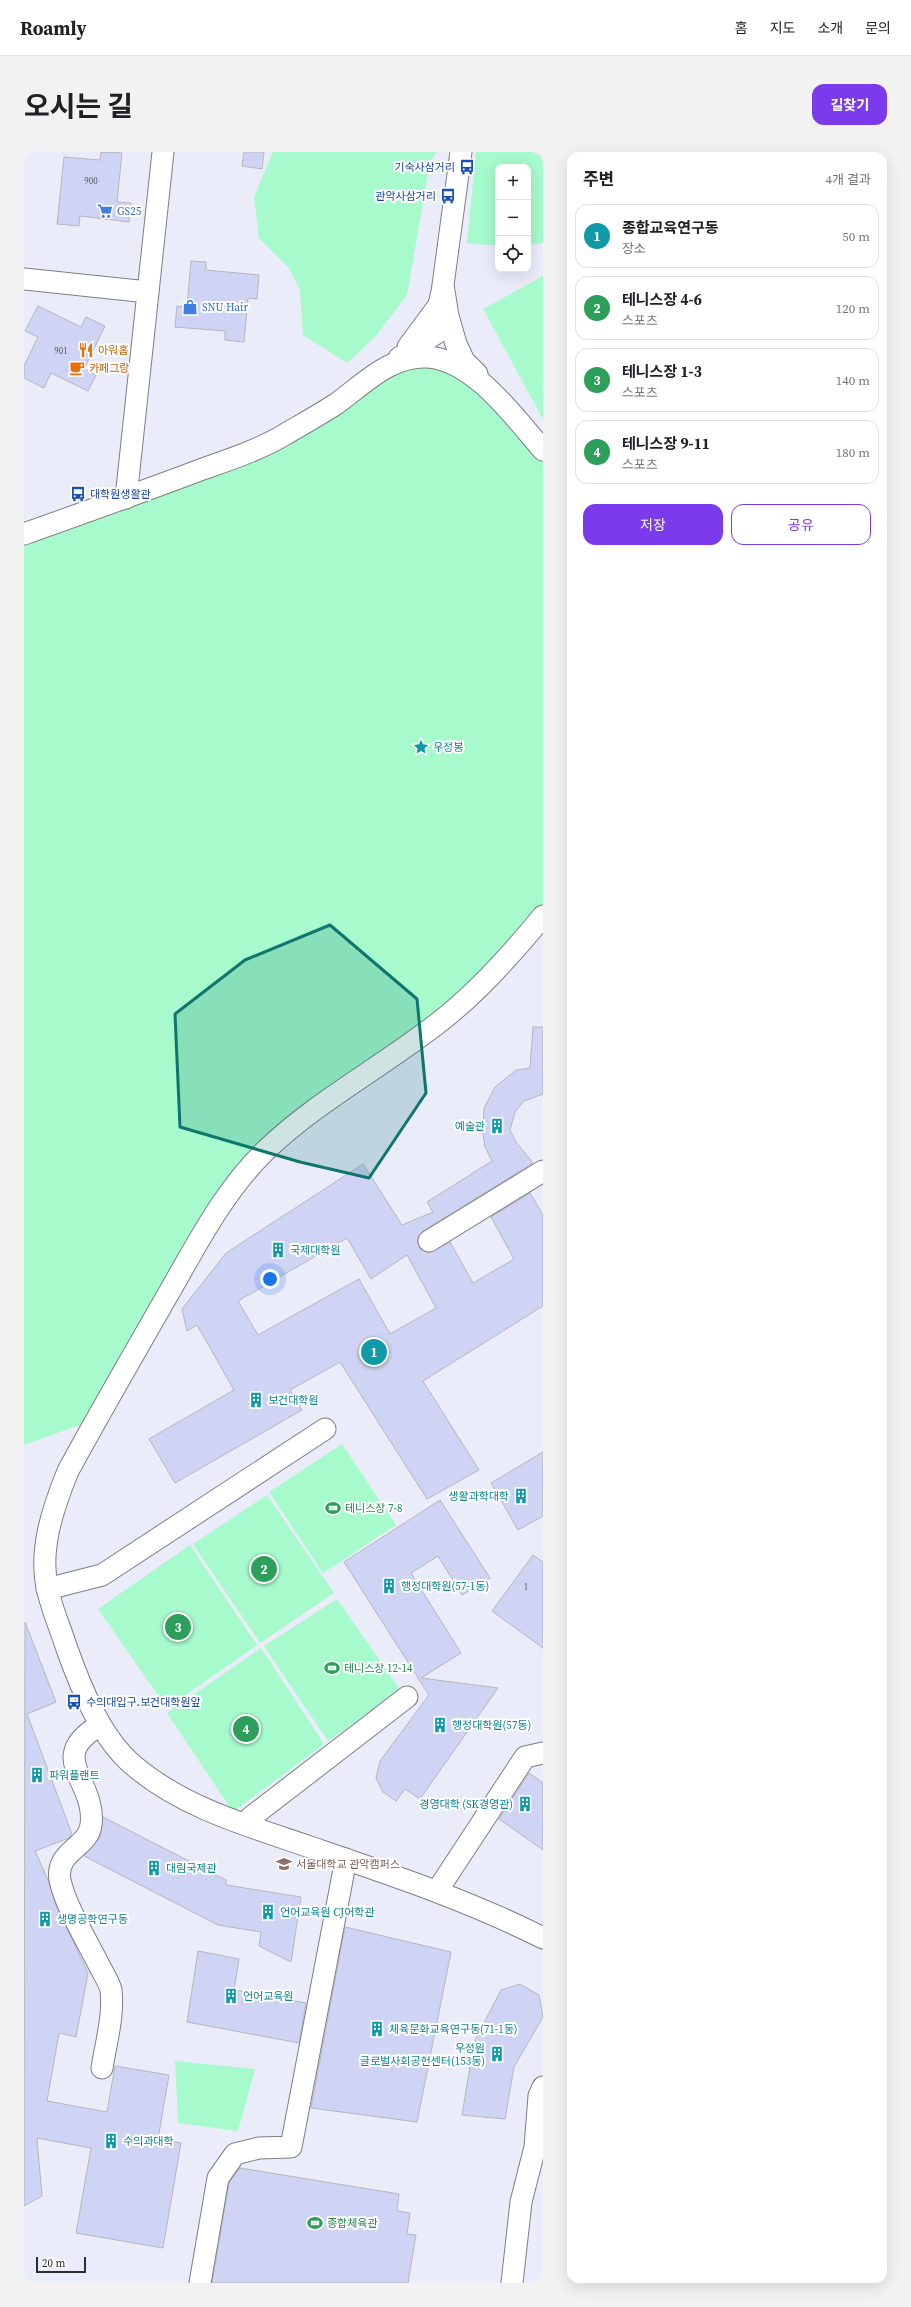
<!DOCTYPE html>
<html lang="ko">
<head>
<meta charset="utf-8">
<style>
  :root { --surface:#fff; --page:#f2f2f2; --text:#202124; --muted:#757577; --line:#e0e0e0; --accent:#7c3aed }
  body { margin:0; font-family:"Source Serif 4","Noto Sans KR",serif; background:var(--page); color:var(--text) }
  .controls { position:absolute; right:12px; top:12px; display:grid; overflow:hidden; border-radius:8px; box-shadow:0 4px 16px #0002 }
  .controls button { width:36px; height:36px; display:grid; place-items:center; padding:0; border:0; border-bottom:1px solid var(--line); background:var(--surface); color:var(--text); font:20px sans-serif }
  .scale { position:absolute; left:12px; bottom:10px; width:50px; box-sizing:border-box; padding-left:4px; border:2px solid #2d2e32; border-top:0; font-size:11px; line-height:14px; white-space:nowrap; color:#2d2e32; -webkit-text-stroke:3px #fff; paint-order:stroke }
  .you { position:absolute; left:246px; top:1127px; width:14px; height:14px; margin:-10px; border:3px solid #fff; border-radius:50%; background:#1a73e8; box-shadow:0 0 0 6px #1a73e833 }
  .badge { display:grid; place-items:center; width:26px; height:26px; border-radius:50%; background:var(--accent); color:#fff; font-size:13px; font-weight:700 }
  .pin { position:absolute; translate:-50% -50%; border:2px solid #fff; box-shadow:0 1px 4px #0006 }
  .list { margin:0; padding:0; list-style:none }
  h2 { display:flex; justify-content:space-between; align-items:center; height:52px; margin:0; padding:0 16px; font-size:17px }
  h2 small { font-size:13px; font-weight:400; color:var(--muted) }
  .list li { display:grid; grid-template-columns:26px 1fr auto; gap:12px; align-items:center; box-sizing:border-box; height:64px; margin:0 8px 8px; padding:0 8px; border:1px solid var(--line); border-radius:12px }
  .list b { display:block; font-size:15px; white-space:nowrap }
  .list p { margin:0; font-size:13px; white-space:nowrap; color:var(--muted) }
  .list em { font-size:13px; font-style:normal; color:var(--muted) }
  .actions { display:flex; gap:8px; padding:12px 16px }
  .actions a { flex:1; padding:9px 0; border:1px solid var(--accent); border-radius:12px; text-align:center; font-size:14px; color:var(--accent) }
  .actions .main { background:var(--accent); color:#fff }
  .icon { flex:none; width:22px; height:22px; fill:none; stroke:currentColor; stroke-width:2; stroke-linecap:round; stroke-linejoin:round }
  .map { position:relative; flex:none; width:519px; height:2131px; overflow:hidden; border-radius:12px }
  header { display:flex; align-items:center; gap:24px; box-sizing:border-box; height:56px; padding:0 20px; background:var(--surface); border-bottom:1px solid var(--line) }
  header strong { font-size:19px }
  nav { display:flex; gap:22px; margin-inline-start:auto; font-size:14px }
  .intro { display:flex; align-items:center; justify-content:space-between; box-sizing:border-box; height:96px; padding:0 24px }
  h1 { margin:0; font-size:28px }
  .button { padding:10px 18px; border-radius:12px; background:var(--accent); color:#fff; font-size:14px; font-weight:700 }
  main { display:flex; gap:24px; padding:0 24px }
  aside { flex:1; background:var(--surface); border-radius:12px; box-shadow:0 4px 16px #0002 }
  .map>svg:first-child { display:block }
</style>
</head>
<body>
<header>
<strong>Roamly</strong>
<nav><a>홈</a><a>지도</a><a>소개</a><a>문의</a></nav>
</header>
<div class="intro"><h1>오시는 길</h1><a class="button">길찾기</a></div>
<main>
<div class="map">
<svg width="519" height="2131" viewBox="0 0 519 2131">
  <rect width="100%" height="100%" fill="#f7f8fe"/>
  <g fill="#eaecfa" fill-rule="evenodd">
    <path d="M0,0H519V298L258,285L0,382ZM474,15H504V117H474Z"/>
    <polygon points="519,764 519,2131 0,2131 0,1293 72,1267 213,1030"/>
  </g>
  <g fill="#a6facc">
    <polygon points="249,0 413,0 406,10 383,143 351,185 323,211 279,183 276,137 264,115 235,86 230,45"/>
    <polygon points="452,0 519,0 519,91 504,93 504,15 474,15 474,94 443,91"/>
    <polygon points="519,124 519,267 459,157"/>
    <polygon points="416,208 519,298 519,764 489,801 240,1000 72,1267 0,1293 0,382 203,308 354,219"/>
    <polygon points="318,1292 372,1373 299,1421 245,1340"/>
    <polygon points="243,1343 310,1441 236,1491 169,1392"/>
    <polygon points="166,1393 233,1493 143,1556 74,1457"/>
    <polygon points="313,1447 377,1539 304,1589 240,1494"/>
    <polygon points="237,1496 300,1592 209,1660 143,1561"/>
    <polygon points="151,1909 231,1917 214,1979 154,1971"/>
  </g>
  <g fill="#d0d4f4" stroke="#b5b6bf" fill-rule="evenodd">
    <polygon points="77,0 98,1 93,50 107,51 105,70 56,64 55,74 33,72 40,5 76,8"/>
    <polygon points="220,0 240,0 238,17 218,14"/>
    <polygon points="167,109 182,110 182,118 235,123 233,147 224,146 220,190 201,188 201,179 151,175 153,154 163,155"/>
    <polygon points="14,154 57,175 62,165 81,174 60,217 72,223 64,239 27,221 20,236 0,226 0,214 14,185 1,179"/>
    <path d="M509,875H519V942L500,949L491,960L486,978L492,990L509,1011L399,1079L393,1089L395,1096L405,1101L426,1090L449,1131L490,1107L467,1065L506,1041L519,1063V1154L399,1229L455,1318L403,1347L316,1210L266,1238L278,1258L151,1331L125,1287L210,1238L173,1173L163,1179L158,1157L202,1101L339,1012L378,1073L409,1060L403,1050L468,1009L461,995L459,981L460,956L471,935L492,918L506,916ZM323,1086L347,1127L383,1103L412,1156L366,1182L335,1127L234,1183L214,1149Z"/>
    <polygon points="519,1300 519,1364 494,1378 467,1331"/>
    <polygon points="416,1348 466,1426 438,1443 414,1404 387,1421 437,1501 397,1526 474,1536 396,1647 381,1637 372,1649 359,1640 352,1626 356,1609 405,1543 320,1410"/>
    <polygon points="509,1403 519,1410 519,1496 468,1459"/>
    <polygon points="1,1470 32,1550 3,1562 48,1682 45,1686 11,1699 24,1728 32,1753 64,1821 52,1885 35,1881 23,1949 83,1960 91,1914 145,1923 134,1987 157,1991 139,2096 52,2081 67,1996 13,1986 18,2044 0,2054"/>
    <polygon points="505,1621 519,1631 519,1698 475,1667"/>
    <polygon points="79,1665 202,1728 202,1733 277,1745 267,1810 235,1794 237,1780 194,1773 60,1704 76,1685"/>
    <polygon points="321,1775 427,1800 393,1970 287,1956"/>
    <polygon points="174,1799 215,1807 210,1838 282,1851 275,1891 163,1870"/>
    <polygon points="496,1832 515,1843 519,1865 490,1915 481,1967 438,1963 450,1890 477,1838"/>
    <polygon points="216,2016 375,2042 373,2059 386,2061 383,2082 392,2083 384,2131 188,2131 205,2031"/>
  </g>
  <g fill="none" stroke-linecap="round" stroke-linejoin="round">
    <g stroke="#7d7e87" stroke-width="23">
      <g id="minor">
        <polyline points="437,0 419,133 424,164 432,192 440,209 453,222"/>
        <polyline points="0,127 124,140"/>
        <polyline points="384,195 415,153 419,135"/>
        <polyline points="375,206 426,172"/>
        <polyline points="102,346 139,0"/>
        <path d="M0,382C59,361 118,340 176,318C204,308 235,298 260,283C277,273 295,263 312,252C340,232 366,203 404,205C451,209 490,265 519,298"/>
        <path d="M519,764C488,802 456,838 418,868C360,914 294,948 241,999C199,1040 172,1094 143,1144C110,1202 76,1260 44,1319C29,1356 14,1399 24,1439C28,1458 37,1478 43,1497C57,1536 77,1586 109,1613C159,1656 225,1674 286,1695C365,1722 444,1748 519,1786"/>
        <polyline points="405,1089 519,1019"/>
        <polyline points="23,1437 78,1423 301,1277"/>
        <path d="M76,1573C20,1606 73,1629 67,1673C64,1696 31,1699 36,1728C41,1753 63,1789 75,1813C79,1821 85,1830 87,1838C90,1863 82,1891 78,1916"/>
        <polyline points="226,1666 383,1545"/>
        <polyline points="413,1739 501,1605 519,1601"/>
        <polyline points="176,2131 194,2026 211,2002 235,1996 267,1995 322,1707"/>
        <polyline points="488,2131 497,2050 511,1995 515,1944 519,1935"/>
      </g>
    </g>
    <use href="#minor" stroke="#fff" stroke-width="21"/>
  </g>
  <path fill="#0f766e" fill-opacity="0.2" stroke="#0f766e" stroke-width="3" stroke-linejoin="round" d="M306,773L393,847L402,941L345,1026L276,1010L156,975L151,862L221,808Z"/>
  <defs>
    <g id="bus-bare" transform="scale(1.2)"><path d="M-5-6H5V4H4V6H2V4H-2V6H-4V4H-5ZM-3.5-4V0h7V-4ZM-3.5 1.2v1.5H-2V1.2ZM2 1.2v1.5H3.5V1.2Z" fill="#1a4fb4" stroke="#fff" stroke-width="2.5" paint-order="stroke"/></g>
    <g id="supermarket-bare" transform="scale(1.2)"><path d="M-6-5.5h2.5l.6 2H6L4.5 2H-2.5L-4.4-4H-6ZM-1.5 3.2a1.3 1.3 0 1 0 .1 0ZM3 3.2a1.3 1.3 0 1 0 .1 0Z" fill="#3f7fe0" stroke="#fff" stroke-width="2.5" paint-order="stroke"/></g>
    <g id="shop-bare" transform="scale(1.2)"><path d="M-5-2.5h2.3a2.7 3.5 0 0 1 5.4 0H5L5.5 6h-11ZM-1.5-2.5h3a1.5 2.3 0 0 0-3 0Z" fill="#3f7fe0" stroke="#fff" stroke-width="2.5" paint-order="stroke"/></g>
    <g id="restaurant-bare" transform="scale(1.2)"><path d="M-5-6h1v4h1v-4h1v4h1v-4h1v5L-1.5 .5V6h-2V.5L-5-1ZM5-6V6H3V1.5H1.5Q1.5-4 5-6Z" fill="#e8710a" stroke="#fff" stroke-width="2.5" paint-order="stroke"/></g>
    <g id="cafe-bare" transform="scale(1.2)"><path d="M-5.5-4.5H6V0H3Q3 3.5 0 3.5H-2.5Q-5.5 3.5-5.5 0ZM3-3.2v2h1.7v-2ZM-6 4.5H4V6H-6Z" fill="#e8710a" stroke="#fff" stroke-width="2.5" paint-order="stroke"/></g>
    <g id="sight-bare" transform="scale(1.2)"><path d="M0-6L1.8-2.2L6-1.7L2.9 1.2L3.7 5.4L0 3.3L-3.7 5.4L-2.9 1.2L-6-1.7L-1.8-2.2Z" fill="#0f9aa8" stroke="#fff" stroke-width="2.5" paint-order="stroke"/></g>
    <g id="building-bare" transform="scale(1.2)"><path d="M-4-6H4V6H1V3H-1V6H-4ZM-2.5-4.3h1.7v1.8h-1.7ZM.8-4.3h1.7v1.8H.8ZM-2.5-1h1.7V.8h-1.7ZM.8-1h1.7V.8H.8Z" fill="#0f9aa8" stroke="#fff" stroke-width="2.5" paint-order="stroke"/></g>
    <g id="stadium-bare" transform="scale(1.2)"><path d="M0-5a6.5 5 0 1 0 0 10a6.5 5 0 1 0 0-10ZM-3.5-1.8h7v3.6h-7Z" fill="#2e9e5b" stroke="#fff" stroke-width="2.5" paint-order="stroke"/></g>
    <g id="university-bare" transform="scale(1.2)"><path d="M0-5L7-2L0 1L-7-2ZM-4 1L0 2.5L4 1V4Q0 6-4 4Z" fill="#8d6e63" stroke="#fff" stroke-width="2.5" paint-order="stroke"/></g>
  </defs>
  <g fill-rule="evenodd">
    <use href="#bus-bare" x="443" y="15"/>
    <use href="#bus-bare" x="424" y="44"/>
    <use href="#supermarket-bare" x="81" y="59"/>
    <use href="#shop-bare" x="166" y="155"/>
    <use href="#restaurant-bare" x="62" y="198"/>
    <use href="#cafe-bare" x="53" y="216"/>
    <use href="#bus-bare" x="54" y="342"/>
    <use href="#sight-bare" x="397" y="595"/>
    <use href="#building-bare" x="473" y="974"/>
    <use href="#building-bare" x="254" y="1098"/>
    <use href="#building-bare" x="232" y="1248"/>
    <use href="#building-bare" x="497" y="1344"/>
    <use href="#stadium-bare" x="309" y="1356"/>
    <use href="#building-bare" x="365" y="1434"/>
    <use href="#stadium-bare" x="308" y="1516"/>
    <use href="#bus-bare" x="50" y="1550"/>
    <use href="#building-bare" x="416" y="1573"/>
    <use href="#building-bare" x="13" y="1623"/>
    <use href="#building-bare" x="501" y="1652"/>
    <use href="#university-bare" x="260" y="1712"/>
    <use href="#building-bare" x="130" y="1716"/>
    <use href="#building-bare" x="244" y="1760"/>
    <use href="#building-bare" x="21" y="1767"/>
    <use href="#building-bare" x="207" y="1844"/>
    <use href="#building-bare" x="353" y="1877"/>
    <use href="#building-bare" x="473" y="1902"/>
    <use href="#building-bare" x="87" y="1989"/>
    <use href="#stadium-bare" x="291" y="2071"/>
  </g>
  <g text-anchor="middle" dominant-baseline="central" stroke-width="4" stroke-linejoin="round" paint-order="stroke">
    <g font-size="9" fill="#565862">
      <text x="67" y="29">900</text>
      <text x="37" y="199">901</text>
      <text x="502" y="1435">1</text>
    </g>
    <g font-size="11" fill="#164399" stroke="#fff" text-anchor="end">
      <text x="431" y="15">기숙사삼거리</text>
      <text x="412" y="44">관악사삼거리</text>
      <text x="66" y="342" text-anchor="start">대학원생활관</text>
      <text x="62" y="1550" text-anchor="start">수의대입구.보건대학원앞</text>
    </g>
    <g font-size="11" fill="#366cbe" stroke="#fff" text-anchor="start">
      <text x="93" y="59">GS25</text>
      <text x="178" y="155">SNU Hair</text>
    </g>
    <g font-size="11" fill="#c56008" stroke="#fff" text-anchor="start">
      <text x="74" y="198">아워홈</text>
      <text x="65" y="216">카페그랑</text>
    </g>
    <g font-size="11" fill="#0d838f" stroke="#fff" text-anchor="start">
      <text x="409" y="595">우정봉</text>
      <text x="461" y="974" text-anchor="end">예술관</text>
      <text x="266" y="1098">국제대학원</text>
      <text x="244" y="1248">보건대학원</text>
      <text x="485" y="1344" text-anchor="end">생활과학대학</text>
      <text x="377" y="1434">행정대학원(57-1동)</text>
      <text x="428" y="1573">행정대학원(57동)</text>
      <text x="25" y="1623">파워플랜트</text>
      <text x="489" y="1652" text-anchor="end">경영대학 (SK경영관)</text>
      <text x="142" y="1716">대림국제관</text>
      <text x="256" y="1760">언어교육원 CJ어학관</text>
      <text x="33" y="1767">생명공학연구동</text>
      <text x="219" y="1844">언어교육원</text>
      <text x="365" y="1877">체육문화교육연구동(71-1동)</text>
      <text x="461" y="1896" text-anchor="end">우정원<tspan x="461" dy="13">글로벌사회공헌센터(153동)</tspan></text>
      <text x="99" y="1989">수의과대학</text>
    </g>
    <g font-size="11" fill="#27864d" stroke="#fff" text-anchor="start">
      <text x="321" y="1356">테니스장 7-8</text>
      <text x="320" y="1516">테니스장 12-14</text>
      <text x="303" y="2071">종합체육관</text>
    </g>
    <g font-size="11" fill="#785e54" stroke="#fff" text-anchor="start">
      <text x="272" y="1712">서울대학교 관악캠퍼스</text>
    </g>
  </g>
</svg>
<div class="controls">
<button>+</button>
<button>−</button>
<button><svg class="icon" aria-label="locate" viewBox="0 0 24 24"><circle cx="12" cy="12" r="6"/><path d="M12 2v4M12 18v4M2 12h4M18 12h4"/></svg></button>
</div>
<div class="scale">20 m</div>
<div class="you"></div>
<div class="pin badge" style="left:350px;top:1200px;background:#0f9aa8">1</div>
<div class="pin badge" style="left:240px;top:1417px;background:#2e9e5b">2</div>
<div class="pin badge" style="left:154px;top:1475px;background:#2e9e5b">3</div>
<div class="pin badge" style="left:222px;top:1577px;background:#2e9e5b">4</div>
</div>
<aside>
<h2>주변<small>4개 결과</small></h2>
<ul class="list">
<li><span class="badge" style="background:#0f9aa8">1</span><div><b>종합교육연구동</b><p>장소</p></div><em>50 m</em></li>
<li><span class="badge" style="background:#2e9e5b">2</span><div><b>테니스장 4-6</b><p>스포츠</p></div><em>120 m</em></li>
<li><span class="badge" style="background:#2e9e5b">3</span><div><b>테니스장 1-3</b><p>스포츠</p></div><em>140 m</em></li>
<li><span class="badge" style="background:#2e9e5b">4</span><div><b>테니스장 9-11</b><p>스포츠</p></div><em>180 m</em></li>
</ul>
<div class="actions"><a class="main">저장</a><a>공유</a></div>
</aside>
</main>
</body>
</html>
